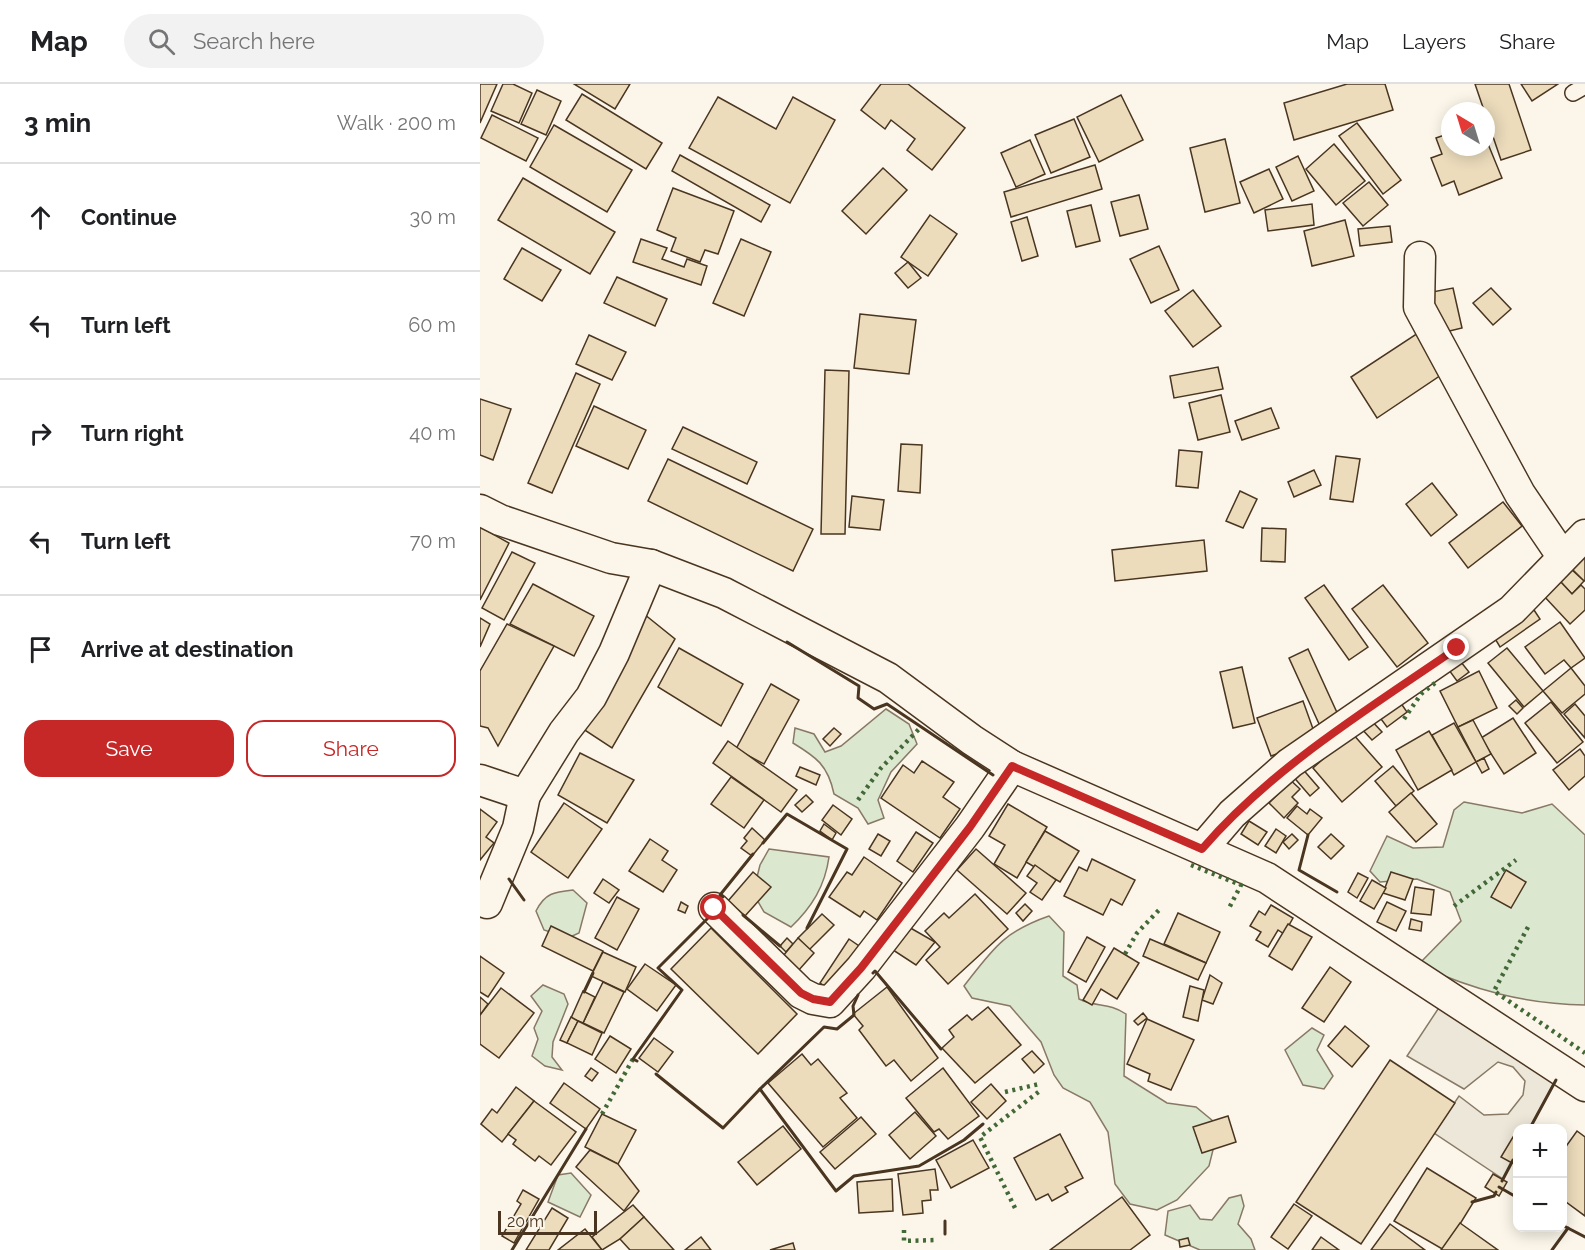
<!DOCTYPE html>
<html lang="en">
<head>
<meta charset="utf-8">
<style>
  :root { --surface:#fff; --page:#f2f2f2; --text:#202124; --muted:#757577; --line:#e0e0e0; --accent:#c62828 }
  body { margin:0; font-family:Raleway,sans-serif; background:var(--page); color:var(--text) }
  .controls { position:absolute; right:18px; bottom:18px; display:grid; overflow:hidden; border-radius:12px; box-shadow:0 3px 15px #0003 }
  .controls button { width:54px; height:54px; display:grid; place-items:center; padding:0; border:0; border-bottom:2px solid var(--line); background:var(--surface); color:var(--text); font:30px sans-serif }
  .compass { position:absolute; left:961px; top:18px; width:54px; height:54px; border-radius:50%; background:var(--surface); box-shadow:0 3px 15px #0003; rotate:322deg }
  .scale { position:absolute; left:18px; bottom:15px; width:99px; box-sizing:border-box; padding-left:6px; border:3px solid #4a3520; border-top:0; font-size:16px; line-height:21px; white-space:nowrap; color:#4a3520; -webkit-text-stroke:4px #fbf6e9; paint-order:stroke }
  .stop { position:absolute; width:18px; height:18px; margin:-14px; border:4px solid #c62828; border-radius:50%; background:#fff }
  .stop.end { background:#c62828; border-color:#fff; box-shadow:0 2px 6px #0008 }
  .list { margin:0; padding:0; list-style:none }
  h2 { display:flex; justify-content:space-between; align-items:center; height:78px; margin:0; padding:0 24px; font-size:26px }
  h2 small { font-size:20px; font-weight:400; color:var(--muted) }
  .list li { display:grid; grid-template-columns:39px 1fr auto; gap:18px; align-items:center; box-sizing:border-box; height:108px; padding:0 24px; border-top:2px solid var(--line) }
  .list b { display:block; font-size:22px; white-space:nowrap }
  .list em { font-size:20px; font-style:normal; color:var(--muted) }
  .actions { display:flex; gap:12px; padding:18px 24px }
  .actions a { flex:1; padding:14px 0; border:2px solid var(--accent); border-radius:18px; text-align:center; font-size:21px; color:var(--accent) }
  .actions .main { background:var(--accent); color:#fff }
  .icon { flex:none; width:33px; height:33px; fill:none; stroke:currentColor; stroke-width:2; stroke-linecap:round; stroke-linejoin:round }
  .map { position:relative; flex:none; width:1105px; height:1166px; overflow:hidden }
  header { display:flex; align-items:center; gap:36px; box-sizing:border-box; height:84px; padding:0 30px; background:var(--surface); border-bottom:2px solid var(--line) }
  header strong { font-size:28px }
  nav { display:flex; gap:33px; margin-inline-start:auto; font-size:21px }
  .search { width:420px; height:54px; background:var(--page); display:flex; align-items:center; gap:15px; box-sizing:border-box; padding:0 21px; border-radius:33px; color:var(--muted); font-size:22px }
  main { display:flex }
  aside { flex:1; background:var(--surface) }
  .map>svg:first-child { display:block }
</style>
</head>
<body>
<header>
<strong>Map</strong>
<div class="search"><svg class="icon" aria-label="search" viewBox="0 0 24 24"><circle cx="10" cy="10" r="6"/><path d="M15 15l6 6"/></svg>Search here</div>
<nav><a>Map</a><a>Layers</a><a>Share</a></nav>
</header>
<main>
<aside>
<h2>3 min<small>Walk · 200 m</small></h2>
<ul class="list">
<li><svg class="icon" aria-label="ahead" viewBox="0 0 24 24"><path d="M12 20V5M6 11l6-6 6 6"/></svg><div><b>Continue</b></div><em>30 m</em></li>
<li><svg class="icon" aria-label="left" viewBox="0 0 24 24"><path d="M17 20v-9H6M10 6l-5 5 5 5"/></svg><div><b>Turn left</b></div><em>60 m</em></li>
<li><svg class="icon" aria-label="right" viewBox="0 0 24 24"><path d="M7 20v-9h11M14 6l5 5-5 5"/></svg><div><b>Turn right</b></div><em>40 m</em></li>
<li><svg class="icon" aria-label="left" viewBox="0 0 24 24"><path d="M17 20v-9H6M10 6l-5 5 5 5"/></svg><div><b>Turn left</b></div><em>70 m</em></li>
<li><svg class="icon" aria-label="arrive" viewBox="0 0 24 24"><path d="M6 21V4h12l-3 4 3 4H6"/></svg><div><b>Arrive at destination</b></div></li>
</ul>
<div class="actions"><a class="main">Save</a><a>Share</a></div>
</aside>
<div class="map">
<svg width="1105" height="1166" viewBox="0 0 1105 1166">
  <rect width="100%" height="100%" fill="#fbf6e9"/>
  <g fill="#dce7d0" stroke="#887966" stroke-width="1.5">
    <path d="M406,625L429,640L437,660L411,688L398,716L404,734L388,740L378,724L354,710C348,681 336,673 313,659L315,644L334,650L345,668L361,662Z"/>
    <path d="M984,718L1042,729L1072,720L1105,751V921C1044,920 994,906 938,881L981,837L970,808L937,795L900,798L890,787L907,752L933,764L963,763L974,726Z"/>
    <path d="M289,765L349,773C345,802 332,823 311,843L284,828L273,809L280,781Z"/>
    <path d="M93,806L107,819L99,849L88,854L64,846L56,827C65,809 74,808 93,806Z"/>
    <path d="M569,832L584,848L583,892L597,901L599,915C618,924 628,918 646,930L644,992L687,1019L716,1023L739,1042L729,1082L697,1116L677,1126L650,1120L635,1100L628,1048L610,1018L583,1004L574,991L561,958L530,922L492,914L484,902C513,865 523,848 569,832Z"/>
    <polygon points="63,901 84,910 88,920 73,958 72,973 82,986 65,982 52,972 58,955 54,944 62,927 51,912"/>
    <polygon points="832,944 844,951 837,966 853,992 844,1005 823,1001 805,966"/>
    <polygon points="91,1089 111,1111 100,1133 68,1118 78,1091"/>
    <polygon points="761,1111 764,1122 758,1140 771,1155 775,1166 720,1166 685,1151 688,1127 710,1121 720,1135 732,1136 749,1114"/>
  </g>
  <polygon fill="#ede7d9" stroke="#887966" stroke-width="1.5" points="960,922 1076,995 1050,1044 1038,1044 1037,1068 1023,1095 954,1049 979,1012 1004,1031 1028,1030 1043,1011 1045,997 1033,983 1018,978 984,1005 927,972"/>
  <g fill="#ecdcbc" stroke="#4a3520" stroke-width="1.5">
    <polygon points="0,0 17,0 0,39"/>
    <polygon points="23,0 33,0 52,9 39,39 11,27"/>
    <polygon points="94,0 150,0 135,25"/>
    <polygon points="401,0 428,0 485,44 452,86 427,66 435,55 411,36 405,45 381,26"/>
    <polygon points="867,0 905,0 913,26 814,56 804,19"/>
    <polygon points="995,0 1029,0 1051,66 1021,76"/>
    <polygon points="1041,0 1078,0 1052,17"/>
    <polygon points="57,6 81,17 66,51 41,40"/>
    <polygon points="102,10 182,59 166,85 86,36"/>
    <polygon points="641,11 663,56 619,78 597,33"/>
    <polygon points="238,13 296,45 313,13 355,36 310,119 209,64"/>
    <polygon points="12,31 58,54 46,77 1,54"/>
    <polygon points="594,35 610,73 571,89 555,51"/>
    <polygon points="877,39 921,96 903,110 859,52"/>
    <polygon points="74,41 152,86 127,128 50,83"/>
    <polygon points="970,49 970,63 1006,63 1006,55 1022,94 979,111 974,97 962,102 951,74 962,70 956,54"/>
    <polygon points="745,55 760,119 725,128 710,64"/>
    <polygon points="550,56 565,90 536,103 521,69"/>
    <polygon points="854,60 885,97 856,121 826,85"/>
    <polygon points="200,71 290,121 281,138 192,87"/>
    <polygon points="818,72 834,107 812,117 796,83"/>
    <polygon points="615,81 622,105 531,133 524,108"/>
    <polygon points="403,84 427,106 386,150 362,127"/>
    <polygon points="789,85 803,115 774,129 760,98"/>
    <polygon points="43,94 135,148 110,190 18,136"/>
    <polygon points="889,98 908,121 883,142 863,119"/>
    <polygon points="193,104 254,127 238,170 225,166 220,178 191,167 196,154 177,146"/>
    <polygon points="659,111 668,145 640,152 631,118"/>
    <polygon points="832,120 834,141 788,147 785,126"/>
    <polygon points="611,121 620,157 596,163 587,127"/>
    <polygon points="450,131 477,150 448,192 421,173"/>
    <polygon points="547,133 558,172 542,177 531,138"/>
    <polygon points="865,136 874,172 832,182 824,147"/>
    <polygon points="910,142 912,158 880,162 878,145"/>
    <polygon points="161,155 187,164 182,175 204,183 207,175 227,182 221,201 153,178"/>
    <polygon points="261,155 291,168 264,232 233,219"/>
    <polygon points="679,162 699,206 671,219 650,175"/>
    <polygon points="42,164 81,186 62,217 24,195"/>
    <polygon points="428,178 441,194 428,204 415,189"/>
    <polygon points="137,193 187,215 175,242 124,219"/>
    <polygon points="973,204 982,244 961,249 952,208"/>
    <polygon points="1011,204 1031,225 1013,241 993,219"/>
    <polygon points="713,206 741,242 713,263 685,227"/>
    <polygon points="380,230 436,236 429,290 374,284"/>
    <polygon points="941,247 967,287 897,334 871,293"/>
    <polygon points="109,251 146,268 132,296 96,280"/>
    <polygon points="738,283 743,305 694,314 690,292"/>
    <polygon points="345,286 369,287 365,450 341,450"/>
    <polygon points="96,289 120,300 72,409 48,399"/>
    <polygon points="741,311 750,348 718,356 709,319"/>
    <polygon points="0,315 31,325 13,376 0,371"/>
    <polygon points="114,322 166,346 148,385 96,362"/>
    <polygon points="791,324 799,344 762,356 755,337"/>
    <polygon points="203,343 277,378 267,400 192,365"/>
    <polygon points="421,360 442,361 440,409 418,407"/>
    <polygon points="699,366 722,368 718,404 696,402"/>
    <polygon points="856,372 880,375 873,418 850,415"/>
    <polygon points="188,375 333,445 313,487 168,417"/>
    <polygon points="834,386 841,401 814,413 808,398"/>
    <polygon points="952,399 977,431 951,452 926,420"/>
    <polygon points="760,407 777,415 763,444 746,437"/>
    <polygon points="372,412 404,416 400,446 369,443"/>
    <polygon points="1023,418 1042,442 988,484 969,459"/>
    <polygon points="0,443 29,459 0,516"/>
    <polygon points="782,444 806,445 805,478 781,477"/>
    <polygon points="724,456 727,487 635,497 632,466"/>
    <polygon points="1105,462 1105,496 1104,497 1087,480"/>
    <polygon points="32,468 55,479 24,536 2,524"/>
    <polygon points="1091,485 1104,497 1092,510 1079,496"/>
    <polygon points="1079,496 1092,510 1101,501 1105,505 1105,526 1090,540 1063,511"/>
    <polygon points="53,500 114,532 94,572 30,540"/>
    <polygon points="844,501 888,563 869,576 825,514"/>
    <polygon points="903,501 948,559 917,583 872,525"/>
    <polygon points="1054,526 1060,535 1020,563 1014,553"/>
    <polygon points="164,530 195,555 132,664 97,641"/>
    <polygon points="0,534 10,540 0,563"/>
    <polygon points="1080,538 1105,574 1091,584 1084,576 1065,590 1045,563"/>
    <polygon points="27,540 74,562 18,662 8,644 0,642 0,587"/>
    <polygon points="199,564 263,600 241,642 178,603"/>
    <polygon points="1027,564 1063,607 1044,623 1008,579"/>
    <polygon points="828,565 859,633 840,642 809,574"/>
    <polygon points="977,573 989,588 977,597 966,582"/>
    <polygon points="762,583 775,639 753,644 740,588"/>
    <polygon points="1091,584 1105,602 1105,610 1082,629 1063,607"/>
    <polygon points="999,587 1017,624 978,643 960,607"/>
    <polygon points="291,600 319,616 284,680 256,665"/>
    <polygon points="918,615 927,628 907,643 898,631"/>
    <polygon points="1036,616 1043,624 1037,630 1029,622"/>
    <polygon points="823,617 837,656 791,672 777,634"/>
    <polygon points="1071,618 1103,658 1077,679 1045,639"/>
    <polygon points="1095,620 1105,632 1105,654 1084,630"/>
    <polygon points="1033,634 1056,669 1024,690 1001,654"/>
    <polygon points="890,635 902,648 892,656 880,643"/>
    <polygon points="993,636 1011,670 996,678 978,643"/>
    <polygon points="974,639 996,678 974,691 952,651"/>
    <polygon points="354,644 361,650 350,662 343,655"/>
    <polygon points="949,647 972,686 938,706 916,666"/>
    <polygon points="872,649 902,683 862,718 833,684"/>
    <polygon points="248,657 317,706 301,728 233,679"/>
    <polygon points="1100,665 1105,672 1105,692 1089,706 1073,686"/>
    <polygon points="100,669 154,696 127,739 78,711"/>
    <polygon points="1004,674 1009,685 1002,689 996,678"/>
    <polygon points="442,677 474,698 463,713 480,725 460,754 401,714 423,681 434,689"/>
    <polygon points="820,682 839,704 830,712 811,690"/>
    <polygon points="913,682 934,707 916,722 895,697"/>
    <polygon points="320,683 340,691 336,701 316,692"/>
    <polygon points="806,692 820,705 812,713 818,719 804,734 789,719 802,706"/>
    <polygon points="251,693 284,716 264,744 231,720"/>
    <polygon points="931,709 957,740 936,758 909,728"/>
    <polygon points="326,711 333,718 322,728 315,721"/>
    <polygon points="84,719 122,745 88,794 51,768"/>
    <polygon points="528,720 567,743 537,794 514,780 525,761 509,752"/>
    <polygon points="353,721 372,735 361,751 342,736"/>
    <polygon points="817,722 827,730 830,725 842,734 828,751 807,734"/>
    <polygon points="0,725 17,738 6,753 14,759 0,776"/>
    <polygon points="769,737 787,748 778,761 761,750"/>
    <polygon points="344,740 356,749 352,756 340,747"/>
    <polygon points="272,744 285,756 272,772 261,764 267,757 264,754"/>
    <polygon points="796,745 806,752 796,769 785,762"/>
    <polygon points="565,747 599,767 580,798 546,778"/>
    <polygon points="436,748 453,759 433,788 417,777"/>
    <polygon points="398,750 410,757 401,772 389,765"/>
    <polygon points="812,750 818,756 809,765 803,758"/>
    <polygon points="851,750 864,762 851,775 838,763"/>
    <polygon points="170,755 188,767 182,776 197,786 183,808 149,787"/>
    <polygon points="496,765 546,809 527,830 477,786"/>
    <polygon points="384,773 422,799 397,836 384,827 380,833 349,813 367,788 372,791"/>
    <polygon points="612,775 655,796 642,821 631,815 623,831 584,812 599,783 607,787"/>
    <polygon points="555,781 576,796 562,816 550,808 557,799 547,792"/>
    <polygon points="1026,786 1046,798 1031,824 1011,813"/>
    <polygon points="273,788 291,803 265,832 248,817"/>
    <polygon points="911,788 933,795 925,816 903,809"/>
    <polygon points="878,789 888,794 877,814 868,808"/>
    <polygon points="123,795 139,806 129,819 114,809"/>
    <polygon points="892,796 906,804 894,825 880,817"/>
    <polygon points="935,803 954,806 951,831 931,829"/>
    <polygon points="495,810 528,845 468,900 446,876 460,863 445,847 464,829 469,834"/>
    <polygon points="137,813 159,825 137,866 115,854"/>
    <polygon points="201,818 208,822 205,829 198,826"/>
    <polygon points="907,818 926,827 916,847 897,838"/>
    <polygon points="545,820 552,827 543,837 536,829"/>
    <polygon points="791,821 813,834 804,850 798,846 788,863 776,856 781,848 770,842 779,827 785,831"/>
    <polygon points="698,829 740,848 726,879 684,860"/>
    <polygon points="342,830 354,841 329,866 318,854"/>
    <polygon points="931,835 942,838 941,847 929,845"/>
    <polygon points="808,840 832,853 812,886 789,872"/>
    <polygon points="71,842 123,867 113,887 62,862"/>
    <polygon points="427,842 455,858 436,881 410,864"/>
    <polygon points="231,844 317,930 278,970 191,885"/>
    <polygon points="607,853 625,863 606,898 588,888"/>
    <polygon points="307,854 313,860 306,868 300,862"/>
    <polygon points="318,854 334,869 318,887 303,872"/>
    <polygon points="369,855 382,864 353,908 340,899"/>
    <polygon points="670,855 726,879 718,896 663,872"/>
    <polygon points="634,864 659,879 637,915 621,905 612,921 603,916"/>
    <polygon points="123,868 156,883 145,908 111,892"/>
    <polygon points="0,872 24,889 8,913 0,908"/>
    <polygon points="165,880 196,901 177,927 147,905"/>
    <polygon points="850,883 871,898 844,938 822,924"/>
    <polygon points="730,891 742,899 733,920 722,916"/>
    <polygon points="123,898 144,908 124,949 103,939"/>
    <polygon points="710,902 724,906 718,937 703,933"/>
    <polygon points="407,903 458,974 431,997 414,976 406,982 379,946 383,942 373,930"/>
    <polygon points="21,904 54,929 19,974 0,960 0,931"/>
    <polygon points="103,907 115,913 103,939 91,934"/>
    <polygon points="0,913 8,920 0,931"/>
    <polygon points="508,923 541,961 495,999 462,964 474,953 469,946 487,931 492,936"/>
    <polygon points="663,929 667,934 658,941 654,937"/>
    <polygon points="91,933 98,937 87,959 80,956"/>
    <polygon points="667,935 714,956 691,1006 668,997 670,990 647,980"/>
    <polygon points="98,937 122,949 112,971 87,959"/>
    <polygon points="865,942 889,962 872,983 848,962"/>
    <polygon points="130,952 151,965 136,989 115,975"/>
    <polygon points="174,954 193,968 178,988 159,974"/>
    <polygon points="552,967 564,980 554,989 542,975"/>
    <polygon points="322,970 331,981 338,975 367,1009 360,1014 377,1034 343,1063 288,999"/>
    <polygon points="910,976 975,1019 881,1160 816,1118"/>
    <polygon points="111,984 118,989 112,997 105,992"/>
    <polygon points="463,984 499,1032 468,1055 459,1045 454,1048 426,1014"/>
    <polygon points="84,999 120,1025 106,1045 70,1019"/>
    <polygon points="511,1000 526,1017 507,1035 491,1018"/>
    <polygon points="36,1003 54,1017 22,1058 1,1040 12,1025 17,1029"/>
    <polygon points="54,1017 96,1048 71,1081 59,1072 55,1077 33,1060 36,1056 28,1050"/>
    <polygon points="435,1028 456,1052 430,1075 409,1051"/>
    <polygon points="122,1030 156,1046 138,1080 105,1063"/>
    <polygon points="748,1032 756,1058 722,1069 713,1043"/>
    <polygon points="381,1033 396,1050 355,1085 340,1068"/>
    <polygon points="303,1042 321,1065 277,1101 258,1078"/>
    <polygon points="1097,1047 1105,1053 1105,1132 1082,1115 1085,1106 1082,1104 1082,1068"/>
    <polygon points="580,1050 603,1094 585,1103 588,1108 572,1117 568,1110 556,1116 534,1074"/>
    <polygon points="1033,1053 1038,1056 1038,1069 1032,1079 1021,1073"/>
    <polygon points="493,1056 509,1084 471,1104 456,1076"/>
    <polygon points="110,1066 138,1080 159,1107 144,1127 96,1083"/>
    <polygon points="947,1084 996,1114 964,1166 914,1137"/>
    <polygon points="455,1085 458,1106 450,1106 451,1116 442,1117 443,1129 423,1131 418,1090"/>
    <polygon points="1013,1090 1027,1098 1019,1112 1005,1103"/>
    <polygon points="412,1095 413,1127 379,1129 377,1098"/>
    <polygon points="43,1106 59,1115 34,1159 22,1152 41,1120 37,1117"/>
    <polygon points="642,1113 670,1151 650,1166 570,1166"/>
    <polygon points="814,1120 832,1132 808,1165 791,1153"/>
    <polygon points="153,1121 164,1133 140,1155 122,1166 112,1153"/>
    <polygon points="72,1124 88,1134 69,1166 46,1166"/>
    <polygon points="164,1133 194,1166 150,1166 140,1155"/>
    <polygon points="980,1139 1018,1166 961,1166"/>
    <polygon points="910,1140 945,1166 891,1166"/>
    <polygon points="105,1145 122,1166 78,1166"/>
    <polygon points="221,1153 231,1166 205,1166"/>
    <polygon points="841,1153 859,1166 832,1166"/>
    <polygon points="708,1154 710,1161 700,1163 699,1156"/>
    <polygon points="313,1159 315,1166 290,1166"/>
  </g>
  <g fill="none" stroke-linecap="round" stroke-linejoin="round">
    <g stroke="#4a3520" stroke-width="18">
      <polyline id="lane" points="1093,9 1105,2"/>
    </g>
    <g stroke="#4a3520" stroke-width="33">
      <g id="street">
        <polyline points="940,173 939,223 1040,410 1082,472"/>
        <polyline points="0,426 20,436 131,474 171,481 244,509 408,594 492,656 532,682 787,794 1105,1002"/>
        <polyline points="0,696 45,711 84,648 111,613 134,569 171,481"/>
        <polyline points="722,765 752,730 810,679 1032,526 1105,451"/>
        <polyline points="7,819 38,744 45,711"/>
        <polyline points="234,824 321,909 333,915 350,918 381,884 490,743 532,682"/>
      </g>
    </g>
    <use href="#lane" stroke="#fbf6e9" stroke-width="15"/>
    <use href="#street" stroke="#fbf6e9" stroke-width="30"/>
    <g stroke="#436837" stroke-width="4.5" stroke-dasharray="3 4.5" stroke-linecap="butt">
      <polyline points="924,635 941,610 955,599"/>
      <polyline points="378,716 401,684 441,643"/>
      <polyline points="711,781 761,801 748,826"/>
      <polyline points="974,822 1036,776"/>
      <polyline points="1048,843 1014,907 1105,969"/>
      <polyline points="645,870 657,849 679,826"/>
      <polyline points="525,1008 559,1000"/>
      <polyline points="122,1030 153,975"/>
      <polyline points="535,1124 500,1053 561,1006"/>
      <polyline points="424,1146 424,1157 455,1156"/>
    </g>
    <g stroke="#4a3520" stroke-width="3">
      <polyline points="307,558 379,602 378,614 394,625 407,620 513,691"/>
      <polyline points="828,751 819,786 857,808"/>
      <polyline points="283,759 307,730 367,765 327,844"/>
      <polyline points="29,795 44,816"/>
      <polyline points="243,813 240,811 273,770"/>
      <polyline points="263,831 300,862"/>
      <polyline points="393,889 395,887 461,965"/>
      <polyline points="104,908 113,889"/>
      <polyline points="378,911 373,922 374,931 357,945 344,943 280,1005 356,1107 374,1092 439,1082 484,1056 503,1040"/>
      <polyline points="157,977 153,975 202,906 178,884 230,832"/>
      <polyline points="176,990 243,1044 280,1005"/>
      <polyline points="1050,1044 1076,996"/>
      <polyline points="1022,1097 1033,1076"/>
      <polyline points="1019,1103 1038,1114"/>
      <polyline points="992,1118 1014,1112 1016,1108"/>
      <polyline points="465,1137 465,1150"/>
      <polyline points="1082,1141 1105,1153"/>
      <polyline points="32,1166 106,1045"/>
      <polyline points="1072,1166 1088,1144"/>
    </g>
  </g>
  <g fill="none" stroke-linecap="round" stroke-linejoin="round">
    <path stroke="#c62828" stroke-width="8" d="M234,824L321,909L333,915L350,918L381,884L490,743L532,682L722,765C794,682 887,626 977,564"/>
  </g>
</svg>
<div class="controls">
<button>+</button>
<button>−</button>
</div>
<svg class="compass" viewBox="-18 -18 36 36"><path d="M0-13l5 13h-10z" fill="#e53935"/><path d="M0 13l5-13h-10z" fill="#757577"/></svg>
<div class="scale">20 m</div>
<div class="stop" style="left:234px;top:824px"></div>
<div class="stop end" style="left:977px;top:564px"></div>
</div>
</main>
</body>
</html>
